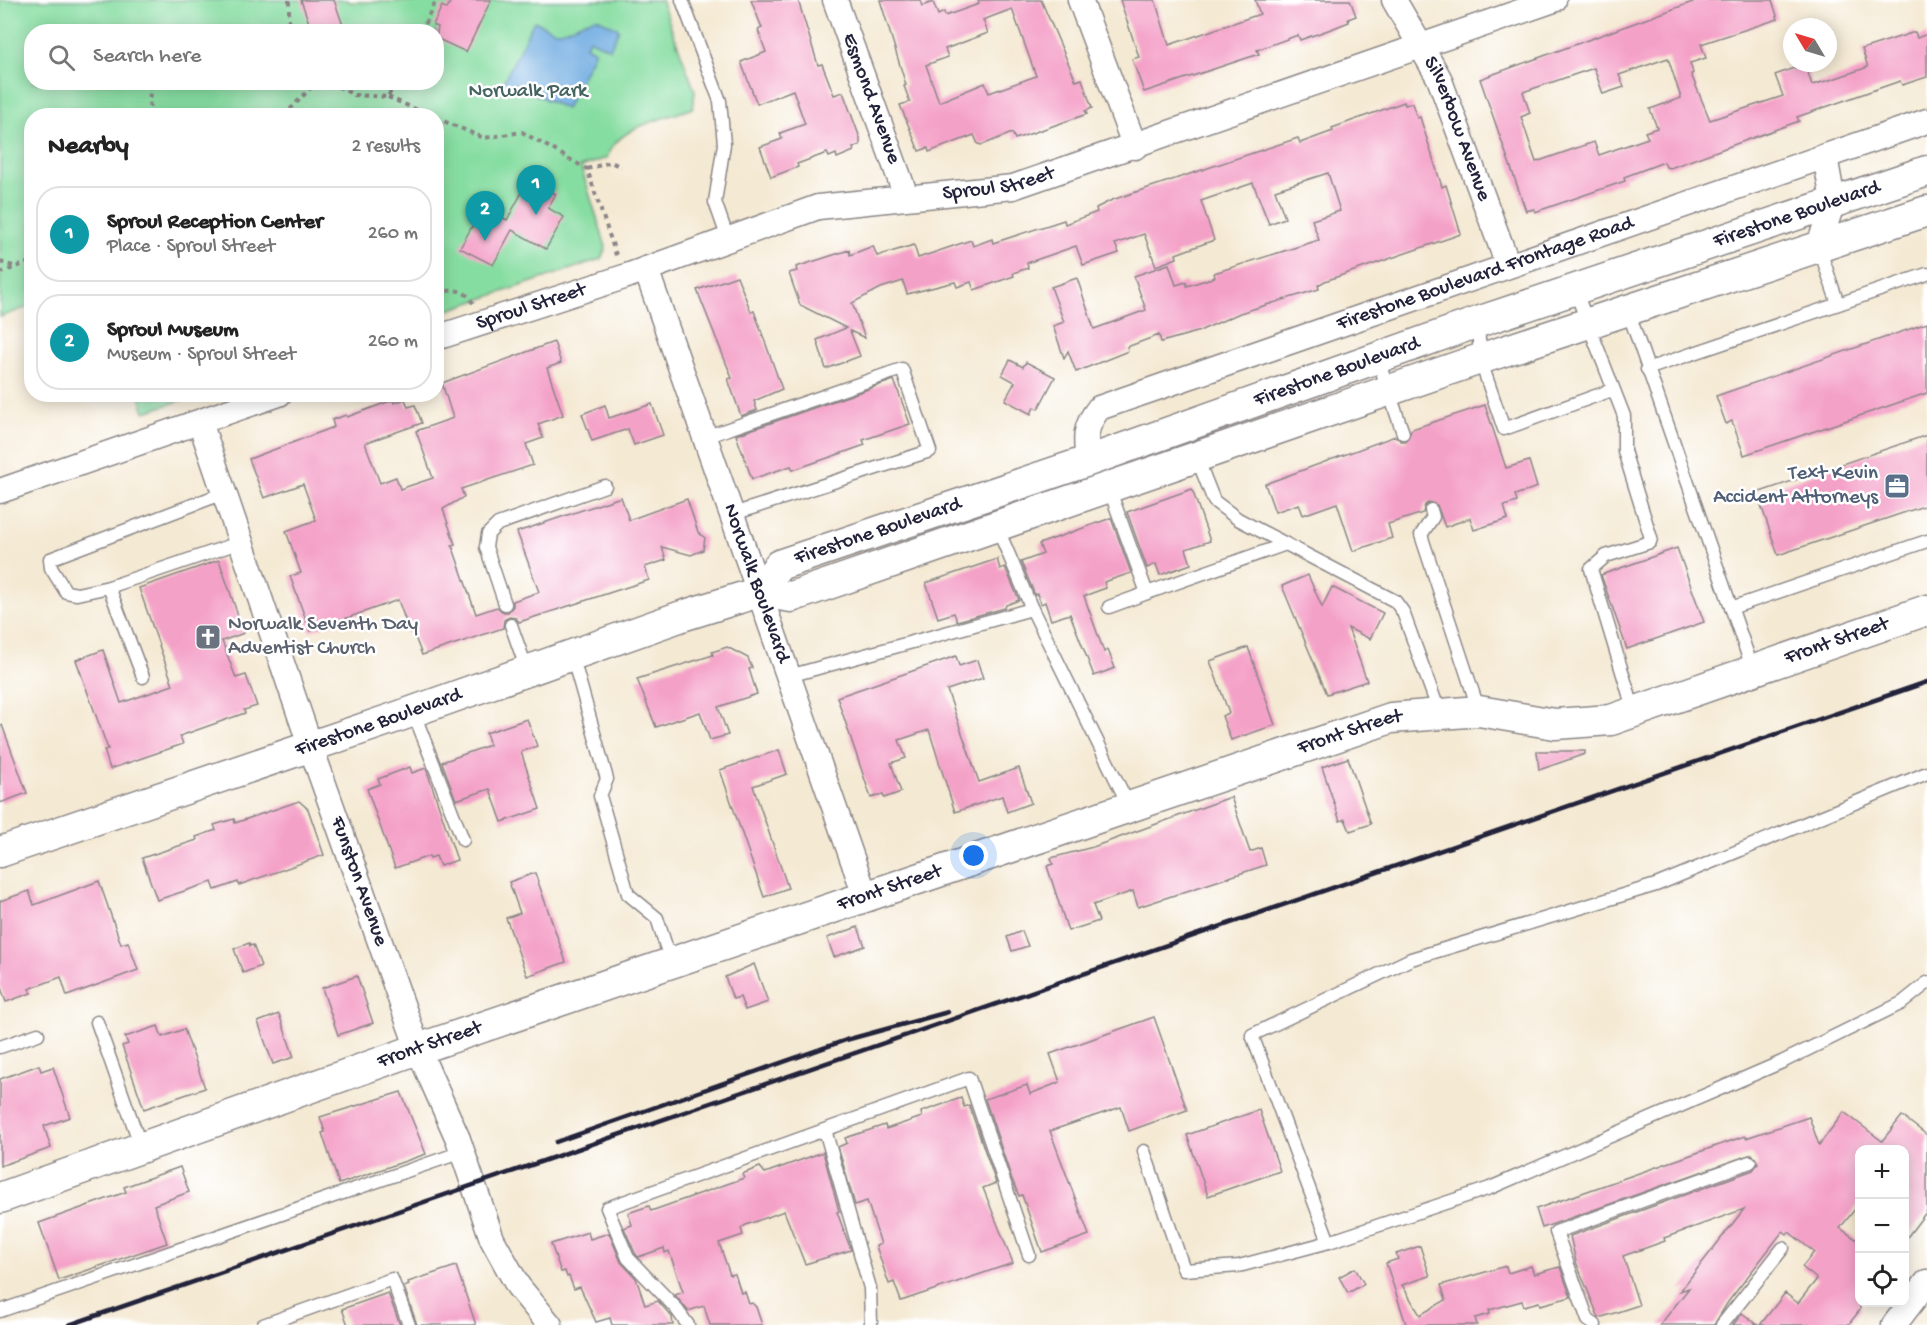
<!DOCTYPE html>
<html lang="en">
<head>
<meta charset="utf-8">
<style>
  :root { --surface:#fff; --page:#f6f6f6; --text:#222; --muted:#767676; --line:#e0e0e0; --accent:#b5179e }
  body { margin:0; font-family:"Gochi Hand",sans-serif; background:var(--page); color:var(--text) }
  .controls { position:absolute; right:18px; bottom:18px; display:grid; overflow:hidden; border-radius:12px; box-shadow:0 3px 15px #0003 }
  .controls button { width:54px; height:54px; display:grid; place-items:center; padding:0; border:0; border-bottom:2px solid var(--line); background:var(--surface); color:var(--text); font:30px sans-serif }
  .compass { position:absolute; left:1783px; top:18px; width:54px; height:54px; border-radius:50%; background:var(--surface); box-shadow:0 3px 15px #0003; rotate:308deg }
  .you { position:absolute; left:974px; top:856px; width:21px; height:21px; margin:-15px; border:4px solid #fff; border-radius:50%; background:#1a73e8; box-shadow:0 0 0 9px #1a73e833 }
  .badge { display:grid; place-items:center; width:39px; height:39px; border-radius:50%; background:var(--accent); color:#fff; font-size:20px; font-weight:700 }
  .pin { position:absolute; translate:-50% -50px; filter:drop-shadow(0 2px 3px #0008) }
  .pin::after { content:''; position:absolute; top:32px; width:21px; height:18px; background:inherit; clip-path:polygon(0 0,100% 0,50% 100%) }
  .list { margin:0; padding:0; list-style:none }
  h2 { display:flex; justify-content:space-between; align-items:center; height:78px; margin:0; padding:0 24px; font-size:26px }
  h2 small { font-size:20px; font-weight:400; color:var(--muted) }
  .list li { display:grid; grid-template-columns:39px 1fr auto; gap:18px; align-items:center; box-sizing:border-box; height:96px; margin:0 12px 12px; padding:0 12px; border:2px solid var(--line); border-radius:24px }
  .list b { display:block; font-size:22px; white-space:nowrap }
  .list p { margin:0; font-size:20px; white-space:nowrap; color:var(--muted) }
  .list em { font-size:20px; font-style:normal; color:var(--muted) }
  .icon { flex:none; width:33px; height:33px; fill:none; stroke:currentColor; stroke-width:2; stroke-linecap:round; stroke-linejoin:round }
  .map { position:relative; flex:none; width:1927px; height:1325px; overflow:hidden }
  .search { position:absolute; background:var(--surface); box-shadow:0 3px 15px #0003; left:24px; top:24px; width:420px; height:66px; display:flex; align-items:center; gap:15px; box-sizing:border-box; padding:0 21px; border-radius:24px; color:var(--muted); font-size:22px }
  .panel { position:absolute; background:var(--surface); box-shadow:0 3px 15px #0003; left:24px; top:108px; width:420px; height:294px; border-radius:24px }
  .map>svg:first-child { display:block }
</style>
</head>
<body>
<div class="map">
<svg width="1927" height="1325" viewBox="0 0 1927 1325">
  <rect width="100%" height="100%" fill="#fff"/>
  <filter id="ink" filterUnits="userSpaceOnUse"><feTurbulence type="fractalNoise" baseFrequency=".0167" numOctaves="2"/><feDisplacementMap in="SourceGraphic" scale="12" xChannelSelector="R" yChannelSelector="G"/><feConvolveMatrix kernelMatrix="1 2 1 2 8 2 1 2 1" color-interpolation-filters="sRGB"/></filter>
  <filter id="wash" filterUnits="userSpaceOnUse"><feTurbulence type="fractalNoise" baseFrequency=".008" numOctaves="4" result="noise"/><feDisplacementMap in="SourceGraphic" scale="24" xChannelSelector="R" yChannelSelector="G"/><feGaussianBlur stdDeviation="1.35" result="paint"/><feColorMatrix in="noise" values="0 0 0 0 0 0 0 0 0 0 0 0 0 0 0 0 0 1.4 0 .05"/><feComposite in="paint" operator="in"/></filter>
  <g filter="url(#wash)">
    <rect width="100%" height="100%" fill="#f4e9d3"/>
    <g fill="#86dda1" stroke="#54806e" stroke-width="1.5" fill-rule="evenodd">
      <path d="M0,0H348L349,2L661,0L695,91L693,108C665,119 616,126 607,158L581,167L606,247L601,259L437,314L436,116H32L31,306L0,317ZM32,32H436V82H32Z"/>
      <polygon points="139,394 197,394 197,395 145,412"/>
    </g>
    <path fill="#6face1" stroke="#48678e" stroke-width="1.5" d="M597,18L619,29L610,49L589,39L586,46L595,51L566,109L514,84L511,88L503,83L534,21C541,24 549,29 556,31C566,33 583,19 597,18Z"/>
    <g id="blocks">
      <g fill="#f4a1c8" fill-rule="evenodd">
        <polygon points="301,0 334,0 344,28 333,32 312,32"/>
        <polygon points="451,0 491,0 466,52 436,38 438,27 433,25 442,6 447,9"/>
        <polygon points="751,0 798,0 818,65 822,64 834,95 843,92 860,138 860,145 853,148 854,151 837,158 836,154 829,157 827,153 797,164 798,167 771,177 760,147 782,139 780,133 805,124 793,90 757,104 741,62 766,52 758,30 762,28"/>
        <path d="M880,0H920L922,6L933,2L938,15L944,12L945,16L979,4L978,0H1041L1076,81L1082,79L1092,108L1085,111L1087,114L1015,139L1012,133L982,145L978,144L974,135L929,152L928,148L919,151L900,105L910,102L904,86L906,85ZM1012,9L1036,76L989,93L985,83L939,102L926,65L948,57L945,49L988,33L983,20Z"/>
        <polygon points="1120,0 1155,0 1169,45 1260,14 1255,0 1350,0 1356,16 1348,19 1349,22 1331,29 1300,40 1298,35 1257,50 1259,54 1144,92 1132,59 1139,57"/>
        <path d="M1698,0H1772L1778,19L1701,44L1706,58L1690,63L1693,73L1691,74L1710,120L1783,96L1775,75L1805,64L1812,85L1833,79L1868,67L1862,49L1915,32L1917,38L1927,34V77L1902,85L1900,81L1797,117L1799,121L1670,168L1666,167L1664,162L1624,177L1625,181L1535,212L1534,209L1526,211L1480,79ZM1668,58L1681,98L1650,109L1657,128L1645,132L1648,138L1599,155L1594,142L1536,162L1521,117L1530,113L1523,92L1594,68L1603,94L1624,87L1619,75Z"/>
        <polygon points="1404,102 1405,105 1412,103 1417,118 1420,117 1442,187 1446,185 1461,234 1325,281 1318,285 1319,289 1240,313 1197,332 1161,342 1159,335 1127,347 1128,351 1076,372 1068,351 1064,358 1053,326 1064,322 1051,287 1077,278 1094,329 1146,310 1134,276 1169,264 1176,285 1186,282 1187,286 1215,277 1214,273 1319,240 1312,220 1340,211 1328,173 1275,190 1285,218 1269,224 1253,183 1201,201 1214,240 1176,254 1177,258 1156,266 1144,234 1115,244 1119,253 1083,265 1076,246 1027,263 1028,268 1013,273 1014,276 974,290 971,282 957,287 955,282 907,294 903,281 881,288 852,303 865,338 850,331 860,356 826,369 817,340 846,328 800,305 789,273 797,271 796,267 849,250 850,255 873,246 877,256 914,245 918,258 971,240 973,246 992,239 993,243 1064,220 1065,224 1097,212 1096,208 1112,200 1298,138 1300,143 1333,131 1332,128"/>
        <polygon points="529,179 556,194 548,208 564,217 546,249 512,230 493,265 460,248 483,207 507,220"/>
        <polygon points="737,276 751,312 754,311 782,389 754,401 757,410 741,416 728,379 732,378 697,290"/>
        <polygon points="1927,323 1927,393 1744,455 1732,421 1726,424 1716,396"/>
        <polygon points="554,342 561,363 547,368 563,415 538,424 543,438 526,444 533,465 461,489 464,497 443,509 455,544 452,545 476,614 497,607 503,612 508,612 513,606 513,601 539,592 517,532 621,497 629,520 687,499 698,532 705,538 703,550 691,555 662,547 666,560 645,567 649,580 519,622 516,618 509,617 504,620 503,628 422,655 413,632 410,633 398,600 310,631 290,576 301,573 286,531 316,520 303,484 264,498 249,459 334,427 332,420 346,415 347,417 393,400 394,403 405,399 408,407 415,405 422,423 365,443 380,483 396,477 400,489 433,478 416,431 453,418 442,383"/>
        <polygon points="1010,360 1023,367 1026,362 1055,377 1038,409 1034,407 1031,414 1005,400 1015,382 1002,375"/>
        <polygon points="894,380 910,424 863,440 865,445 793,470 791,466 752,479 736,435"/>
        <polygon points="652,404 663,435 634,445 628,429 592,441 582,414 605,405 609,418"/>
        <polygon points="1485,405 1506,468 1529,461 1537,487 1515,495 1517,502 1504,506 1508,519 1474,530 1470,518 1445,527 1437,505 1429,502 1425,505 1423,513 1388,524 1392,538 1353,551 1337,503 1303,515 1299,504 1275,512 1265,484 1395,436 1401,441 1406,441 1412,429"/>
        <polygon points="1927,435 1927,505 1778,555 1757,493"/>
        <polygon points="1192,489 1210,541 1186,549 1191,564 1160,575 1156,564 1147,568 1127,512"/>
        <polygon points="1111,518 1131,573 1104,582 1106,588 1084,596 1104,652 1108,650 1115,668 1094,676 1070,614 1051,620 1045,602 1041,604 1037,594 1035,595 1021,562 1043,554 1039,544"/>
        <polygon points="1677,548 1704,622 1627,649 1601,575"/>
        <polygon points="997,559 1000,569 1005,567 1019,600 1006,605 1005,608 957,621 954,613 938,618 926,583"/>
        <polygon points="219,560 244,633 222,641 236,678 246,675 257,706 244,710 245,713 180,736 183,744 110,769 104,750 108,749 76,660 103,650 121,703 173,685 139,588"/>
        <polygon points="1308,575 1322,607 1332,587 1383,613 1370,639 1348,628 1367,681 1327,694 1282,586"/>
        <polygon points="727,647 748,658 752,668 749,669 757,694 718,707 728,735 710,740 700,712 656,727 637,679 713,655 712,652"/>
        <polygon points="1248,647 1275,725 1231,740 1222,716 1229,713 1210,661"/>
        <polygon points="956,656 959,666 977,660 983,678 947,690 979,782 1019,768 1031,803 1007,812 1002,796 955,812 929,730 899,740 906,758 891,763 901,792 884,798 883,794 871,798 837,697"/>
        <polygon points="527,719 537,746 521,752 540,809 502,822 490,789 456,800 442,762 490,745 486,733"/>
        <polygon points="2,725 27,793 0,803 0,726"/>
        <polygon points="779,750 787,774 753,786 788,888 764,897 720,770"/>
        <polygon points="1537,751 1585,751 1585,754 1539,770"/>
        <polygon points="1348,758 1371,824 1350,831 1345,819 1340,821 1322,767"/>
        <polygon points="410,767 412,773 426,768 457,860 440,866 436,856 430,858 429,856 395,868 367,789 380,784 378,779"/>
        <polygon points="1231,797 1250,852 1261,848 1266,865 1138,907 1133,891 1093,905 1099,921 1068,931 1047,866 1053,864 1051,858 1093,847"/>
        <polygon points="299,801 308,809 324,855 239,885 238,882 215,890 212,882 157,900 142,858 197,840 196,837 216,830 214,825 234,819 235,823"/>
        <polygon points="535,873 566,962 527,976 506,918 520,913 509,882"/>
        <polygon points="99,881 121,944 128,942 138,970 67,996 61,977 29,989 31,993 6,1002 0,985 0,901 29,891 34,905"/>
        <polygon points="858,927 865,946 834,957 827,938"/>
        <polygon points="1022,931 1028,946 1012,951 1007,937"/>
        <polygon points="249,943 250,946 253,945 261,966 243,973 234,949"/>
        <polygon points="754,964 768,1002 745,1010 740,997 733,999 725,977"/>
        <polygon points="357,976 373,1023 338,1035 322,988"/>
        <polygon points="279,1014 294,1057 273,1064 258,1022"/>
        <polygon points="1154,1017 1187,1110 1129,1131 1121,1107 1050,1131 1089,1235 1042,1252 1022,1195 1019,1196 1011,1177 985,1099 1027,1085 1030,1094 1060,1082 1050,1054"/>
        <polygon points="158,1026 162,1037 184,1029 205,1088 144,1109 122,1046 128,1044 125,1037"/>
        <polygon points="39,1065 41,1071 53,1067 70,1117 44,1126 51,1148 0,1166 0,1079"/>
        <polygon points="401,1092 426,1154 339,1184 322,1133 325,1132 320,1117"/>
        <polygon points="961,1098 964,1107 969,1105 996,1183 983,1188 1013,1263 901,1301 894,1282 889,1284 876,1246 881,1244 867,1201 855,1205 838,1147 847,1143 845,1138 885,1125 886,1129 922,1117 921,1112"/>
        <polygon points="1259,1110 1280,1171 1208,1196 1187,1135"/>
        <polygon points="1844,1112 1882,1141 1902,1116 1927,1135 1927,1211 1905,1240 1905,1149 1860,1149 1860,1203 1840,1228 1860,1242 1860,1310 1848,1325 1760,1325 1785,1293 1798,1303 1817,1279 1802,1267 1814,1252 1789,1232 1787,1234 1783,1231 1728,1302 1714,1325 1660,1325 1689,1288 1680,1291 1744,1209 1664,1238 1665,1241 1623,1256 1639,1305 1599,1318 1576,1262 1570,1236 1753,1170 1758,1163 1752,1154 1542,1228 1536,1209 1745,1136 1746,1138 1809,1117 1819,1145"/>
        <polygon points="823,1152 839,1211 837,1212 851,1250 805,1264 784,1211 746,1225 741,1228 743,1235 719,1243 730,1275 735,1274 741,1293 745,1292 749,1304 752,1303 756,1307 762,1325 710,1325 704,1306 688,1311 675,1295 683,1292 669,1251 665,1253 664,1248 638,1257 635,1253 624,1228 632,1225 628,1213 649,1206 651,1211 744,1178 742,1174 760,1167 765,1173"/>
        <polygon points="180,1167 189,1192 154,1205 167,1243 59,1280 39,1223 126,1192 124,1187"/>
        <polygon points="588,1232 590,1239 609,1233 621,1262 636,1278 645,1305 658,1301 672,1317 673,1325 612,1325 610,1318 596,1322 580,1287 574,1289 569,1276 567,1277 565,1271 561,1272 551,1244"/>
        <polygon points="1420,1246 1430,1276 1402,1285 1420,1315 1446,1300 1441,1285 1506,1266 1508,1273 1531,1266 1534,1274 1560,1267 1571,1297 1540,1305 1539,1302 1524,1306 1522,1301 1489,1310 1490,1314 1475,1318 1477,1325 1404,1325 1406,1324 1386,1263 1398,1259 1396,1254"/>
        <polygon points="456,1266 476,1325 417,1325 404,1287 409,1285 408,1282"/>
        <polygon points="1355,1268 1364,1284 1348,1293 1339,1277"/>
        <polygon points="388,1293 400,1325 348,1325 342,1309"/>
        <polygon points="1742,1313 1758,1325 1733,1325"/>
      </g>
    </g>
  </g>
  <g filter="url(#ink)">
    <use href="#blocks" fill-opacity="0" stroke="#8b8687" stroke-width="1.5"/>
    <g fill="none" stroke-linecap="round" stroke-linejoin="round">
      <g stroke="#8b8687" stroke-width="15">
        <g id="service">
          <polyline points="682,0 720,101 724,144 715,202 728,239"/>
          <polyline points="1819,247 1838,304"/>
          <polyline points="1575,290 1624,416 1624,451 1651,538 1650,542 1606,556 1591,569 1634,711"/>
          <polyline points="1628,311 1753,670"/>
          <polyline points="1478,322 1480,359 1504,429 1612,390"/>
          <polyline points="1378,360 1403,433"/>
          <polyline points="1647,369 1927,274"/>
          <polyline points="705,437 902,369 930,451 733,514"/>
          <polyline points="1197,458 1214,501 1238,519 1395,601 1403,612 1440,714"/>
          <polyline points="1109,488 1147,593 1286,544"/>
          <polyline points="1431,510 1433,517 1421,535 1479,711"/>
          <polyline points="997,527 1032,609 1129,806"/>
          <polyline points="109,587 77,594 66,592 51,568 50,559 224,493"/>
          <polyline points="505,604 486,547 488,534 498,524 605,486"/>
          <polyline points="1109,607 1147,593"/>
          <polyline points="1731,608 1927,541"/>
          <polyline points="511,625 527,670"/>
          <polyline points="572,655 607,779 600,796 628,894 657,918 671,962"/>
          <polyline points="789,676 1032,609"/>
          <polyline points="143,677 109,587 241,542"/>
          <polyline points="413,711 463,840"/>
          <polyline points="1927,773 1656,885 1411,959 1252,1035 1329,1242 1490,1188 1782,1062 1902,1003 1927,983"/>
          <polyline points="97,1022 141,1147"/>
          <polyline points="0,1047 38,1034"/>
          <polyline points="825,1130 870,1288 871,1325"/>
          <polyline points="1144,1151 1184,1270 1239,1266 1329,1242"/>
          <polyline points="0,1311 462,1152"/>
          <polyline points="263,1325 392,1279 409,1325"/>
          <polyline points="688,1325 675,1307 628,1258 607,1208 969,1078 1029,1255"/>
          <polyline points="1595,1325 1588,1320 1556,1232 1750,1162"/>
          <polyline points="1722,1325 1783,1248"/>
        </g>
      </g>
      <g stroke="#8b8687" stroke-width="27">
        <g id="minor">
          <path id="s1" d="M835,0L906,196"/>
          <polyline points="1080,0 1135,147"/>
          <path id="s2" d="M1394,0L1439,78L1508,265"/>
          <polyline points="1819,246 1833,201 1825,156"/>
          <path id="s3" d="M646,269L866,898"/>
          <path id="s4" d="M436,338L624,277L818,207L1013,187L1554,0"/>
          <path id="s5" d="M200,422L310,745L418,1049L458,1139L492,1239L518,1286L550,1325"/>
          <path id="s6" d="M1088,461C1085,438 1084,427 1099,408L1927,121"/>
          <polyline points="0,491 279,394"/>
          <polyline points="1894,1325 1927,1282"/>
        </g>
      </g>
      <g stroke="#8b8687" stroke-width="33">
        <g id="tertiary">
          <path id="s7" d="M759,592L779,565L1088,461L1478,322L1927,171"/>
          <path id="s8" d="M0,852L397,717L682,616L759,592L791,597L1480,359L1927,211"/>
          <path id="s9" d="M0,1198L418,1049L1391,718L1479,711L1555,724L1611,720L1927,610"/>
        </g>
      </g>
      <g stroke="#8b8687" stroke-width="4" stroke-dasharray="4.5 4.5" stroke-linecap="butt">
        <polyline points="289,0 289,21 295,32"/>
        <polyline points="261,32 289,21"/>
        <polyline points="421,32 436,0"/>
        <polyline points="330,82 354,95 388,97 395,82"/>
        <polyline points="388,97 431,116"/>
        <polyline points="149,116 150,89 155,82"/>
        <polyline points="284,116 316,82"/>
        <polyline points="436,118 484,138 522,132 587,169 617,258"/>
        <polyline points="587,169 611,162 621,167"/>
        <polyline points="0,262 16,267"/>
        <polyline points="0,273 32,261"/>
        <polyline points="436,285 443,292"/>
        <path d="M438,314C437,305 438,300 443,292C457,288 467,291 474,305"/>
      </g>
      <use href="#service" stroke="#fff" stroke-width="12"/>
      <use href="#minor" stroke="#fff" stroke-width="24"/>
      <use href="#tertiary" stroke="#fff" stroke-width="30"/>
      <g stroke="#22223b" stroke-width="4.5">
        <polyline points="556,1142 846,1040 948,1012"/>
        <polyline points="69,1325 1927,682"/>
      </g>
    </g>
  </g>
  <defs>
    <g id="office-square" transform="scale(1.35)"><rect x="-9" y="-9" width="18" height="18" rx="4" fill="#5c6f8a" stroke="#fff"/><path d="M-6-3h4V-5.5h4V-3h4V5H-6ZM-1-4.5V-3h2v-1.5ZM-6 0V1H6V0Z" fill="#fff"/></g>
    <g id="church-square" transform="scale(1.35)"><rect x="-9" y="-9" width="18" height="18" rx="4" fill="#6b7280" stroke="#fff"/><path d="M-1.2-6h2.4v3.5h3.3v2.4h-3.3V6h-2.4V-.1h-3.3v-2.4h3.3Z" fill="#fff"/></g>
  </defs>
  <g fill-rule="evenodd">
    <use href="#office-square" x="1897" y="486"/>
    <use href="#church-square" x="208" y="637"/>
  </g>
  <g text-anchor="middle" dominant-baseline="central" stroke-width="5" stroke-linejoin="round" paint-order="stroke">
    <g font-size="21" fill="#45635f" stroke="#fff">
      <text x="528" y="92">Norwalk Park</text>
    </g>
    <g font-size="21" fill="#22223b" stroke="#fff">
      <text stroke="none"><textPath href="#s1" startOffset="105">Esmond Avenue</textPath></text>
      <text stroke="none"><textPath href="#s2" startOffset="144">Silverbow Avenue</textPath></text>
      <text stroke="none"><textPath href="#s4" startOffset="586">Sproul Street</textPath></text>
      <text stroke="none"><textPath href="#s7" startOffset="1110">Firestone Boulevard</textPath></text>
      <text stroke="none"><textPath href="#s6" startOffset="465">Firestone Boulevard Frontage Road</textPath></text>
      <text stroke="none"><textPath href="#s4" startOffset="100">Sproul Street</textPath></text>
      <text stroke="none"><textPath href="#s7" startOffset="624">Firestone Boulevard</textPath></text>
      <text stroke="none"><textPath href="#s7" startOffset="138">Firestone Boulevard</textPath></text>
      <text stroke="none"><textPath href="#s3" startOffset="333">Norwalk Boulevard</textPath></text>
      <text stroke="none"><textPath href="#s9" startOffset="1932">Front Street</textPath></text>
      <text stroke="none"><textPath href="#s8" startOffset="400">Firestone Boulevard</textPath></text>
      <text stroke="none"><textPath href="#s9" startOffset="1428">Front Street</textPath></text>
      <text stroke="none"><textPath href="#s5" startOffset="486">Funston Avenue</textPath></text>
      <text stroke="none"><textPath href="#s9" startOffset="942">Front Street</textPath></text>
      <text stroke="none"><textPath href="#s9" startOffset="456">Front Street</textPath></text>
    </g>
    <g font-size="21" fill="#4e5e75" stroke="#fff" text-anchor="end">
      <text x="1878" y="474">Text Kevin<tspan x="1878" dy="24">Accident Attorneys</tspan></text>
    </g>
    <g font-size="21" fill="#5b616d" stroke="#fff" text-anchor="start">
      <text x="228" y="625">Norwalk Seventh Day<tspan x="228" dy="24">Adventist Church</tspan></text>
    </g>
  </g>
</svg>
<div class="controls">
<button>+</button>
<button>−</button>
<button><svg class="icon" aria-label="locate" viewBox="0 0 24 24"><circle cx="12" cy="12" r="6"/><path d="M12 2v4M12 18v4M2 12h4M18 12h4"/></svg></button>
</div>
<svg class="compass" viewBox="-18 -18 36 36"><path d="M0-13l5 13h-10z" fill="#e53935"/><path d="M0 13l5-13h-10z" fill="#767676"/></svg>
<div class="you"></div>
<div class="pin badge" style="left:536px;top:215px;background:#0f9aa8">1</div>
<div class="pin badge" style="left:485px;top:241px;background:#0f9aa8">2</div>
<div class="search"><svg class="icon" aria-label="search" viewBox="0 0 24 24"><circle cx="10" cy="10" r="6"/><path d="M15 15l6 6"/></svg>Search here</div>
<section class="panel">
<h2>Nearby<small>2 results</small></h2>
<ul class="list">
<li><span class="badge" style="background:#0f9aa8">1</span><div><b>Sproul Reception Center</b><p>Place · Sproul Street</p></div><em>260 m</em></li>
<li><span class="badge" style="background:#0f9aa8">2</span><div><b>Sproul Museum</b><p>Museum · Sproul Street</p></div><em>260 m</em></li>
</ul>
</section>
</div>
</body>
</html>
